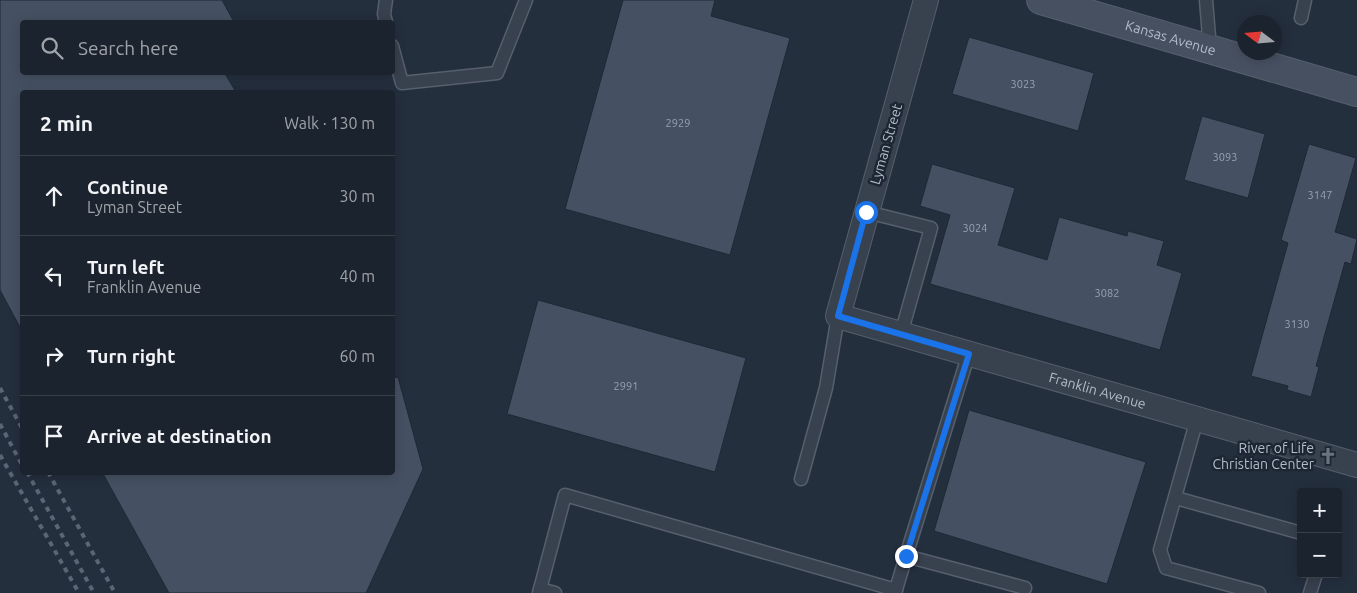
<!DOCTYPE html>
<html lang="en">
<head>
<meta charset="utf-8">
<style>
  :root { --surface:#1b232e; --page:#282f3a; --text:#f1f3f6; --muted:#a0a4aa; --line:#39404a }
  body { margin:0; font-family:Ubuntu,sans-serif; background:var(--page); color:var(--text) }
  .controls { position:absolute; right:15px; bottom:15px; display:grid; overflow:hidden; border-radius:5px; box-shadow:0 2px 12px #0003 }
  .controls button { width:45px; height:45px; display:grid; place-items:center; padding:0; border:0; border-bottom:1px solid var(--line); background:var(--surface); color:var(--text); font:25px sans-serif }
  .compass { position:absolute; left:1237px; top:15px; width:45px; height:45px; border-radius:50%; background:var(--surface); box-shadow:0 2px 12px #0003; rotate:286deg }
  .stop { position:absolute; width:15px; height:15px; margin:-11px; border:4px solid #1a73e8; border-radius:50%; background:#fff }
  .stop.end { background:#1a73e8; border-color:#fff; box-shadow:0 1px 5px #0008 }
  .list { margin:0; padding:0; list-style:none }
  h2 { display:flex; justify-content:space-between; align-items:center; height:65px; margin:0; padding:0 20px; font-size:21px }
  h2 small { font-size:16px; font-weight:400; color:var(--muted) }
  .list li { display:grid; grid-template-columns:32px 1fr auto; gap:15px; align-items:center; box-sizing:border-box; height:80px; padding:0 20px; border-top:1px solid var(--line) }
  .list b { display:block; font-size:19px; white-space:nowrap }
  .list p { margin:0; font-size:16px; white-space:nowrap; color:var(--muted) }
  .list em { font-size:16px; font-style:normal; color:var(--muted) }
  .icon { flex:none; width:28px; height:28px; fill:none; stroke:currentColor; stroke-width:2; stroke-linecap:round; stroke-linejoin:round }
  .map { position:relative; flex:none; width:1357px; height:593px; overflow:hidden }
  .search { position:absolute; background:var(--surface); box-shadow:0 2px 12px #0003; left:20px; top:20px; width:375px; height:55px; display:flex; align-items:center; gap:12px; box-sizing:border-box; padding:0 18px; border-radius:5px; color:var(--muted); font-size:19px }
  .panel { position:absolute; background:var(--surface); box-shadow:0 2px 12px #0003; left:20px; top:90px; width:375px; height:385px; border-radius:5px }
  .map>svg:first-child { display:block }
</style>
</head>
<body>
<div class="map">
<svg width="1357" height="593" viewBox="0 0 1357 593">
  <rect width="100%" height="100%" fill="#242f3e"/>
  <g fill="#455162" stroke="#1f2835">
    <polygon points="0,0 222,0 234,22 22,22 22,72 224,72 236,92 22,92 22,331 0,290"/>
    <polygon points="623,0 715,0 711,16 790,38 730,255 565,209"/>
    <polygon points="969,37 1094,73 1078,131 952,94"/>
    <polygon points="1202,116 1265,134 1248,198 1184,180"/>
    <polygon points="1309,144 1356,158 1335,232 1357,239 1351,264 1345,262 1316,366 1319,367 1311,397 1287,390 1288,386 1251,376 1288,243 1281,240"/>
    <polygon points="932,164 1015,188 998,245 1047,260 1059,217 1127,236 1128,231 1164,241 1157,265 1182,273 1160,350 930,284 950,215 920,206"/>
    <polygon points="538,300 746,358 715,472 507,414"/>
    <polygon points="398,377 423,469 366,593 169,593 102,472 392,472 392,378"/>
    <polygon points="969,410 1146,462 1107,584 934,531"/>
  </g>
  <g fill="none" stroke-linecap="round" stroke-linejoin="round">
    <g stroke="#565f6c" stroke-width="15">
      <g id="lane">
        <polyline points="386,0 384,14 386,22"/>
        <polyline points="1206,0 1210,49"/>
        <polyline points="1301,18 1305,0"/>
        <polyline points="392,46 402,83 497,73 526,0"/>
        <polyline points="867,212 931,228 901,334"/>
        <polyline points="969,353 906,556 1025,588"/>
        <polyline points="1197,419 1160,550 1166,568 1259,593"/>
        <polyline points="801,479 826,388 838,316"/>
        <polyline points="1176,498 1301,533"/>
        <polyline points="540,589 555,593"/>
        <polyline points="539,593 565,495 896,590"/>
        <polyline points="895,593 906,556"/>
        <polyline points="1310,593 1316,574"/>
      </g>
    </g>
    <g stroke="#565f6c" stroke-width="26">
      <g id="street">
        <path id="s1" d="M926,0L838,316L1357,465"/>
      </g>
    </g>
    <g stroke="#565f6c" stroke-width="30">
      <g id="secondary">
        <path id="s2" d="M1041,0L1357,92"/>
      </g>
    </g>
    <use href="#lane" stroke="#38414e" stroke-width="12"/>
    <use href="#street" stroke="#38414e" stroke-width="24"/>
    <use href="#secondary" stroke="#465061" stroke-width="28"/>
    <g stroke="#5a6575" stroke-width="4" stroke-dasharray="5 5" stroke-linecap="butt">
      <polyline points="0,388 22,428"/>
      <polyline points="0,424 22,465"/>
      <polyline points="0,455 79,593"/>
      <polyline points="27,472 94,593"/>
      <polyline points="48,472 115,593"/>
    </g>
  </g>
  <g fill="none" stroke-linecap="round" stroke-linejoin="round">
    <polyline stroke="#1a73e8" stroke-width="6" points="866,212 838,316 969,354 906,556"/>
  </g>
  <defs>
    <g id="church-bare" transform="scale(1.35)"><path d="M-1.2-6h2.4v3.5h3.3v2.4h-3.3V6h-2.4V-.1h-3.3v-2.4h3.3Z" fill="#6b7280" stroke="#1d2633" stroke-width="2.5" paint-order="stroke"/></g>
  </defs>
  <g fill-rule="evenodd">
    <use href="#church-bare" x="1328" y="456"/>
  </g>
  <g text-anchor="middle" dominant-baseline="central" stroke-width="5" stroke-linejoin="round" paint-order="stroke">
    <g font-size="11" fill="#98a1af">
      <text x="1023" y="84">3023</text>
      <text x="678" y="123">2929</text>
      <text x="1225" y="157">3093</text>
      <text x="1320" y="195">3147</text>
      <text x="975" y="228">3024</text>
      <text x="1107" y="293">3082</text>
      <text x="1297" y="324">3130</text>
      <text x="626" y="386">2991</text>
    </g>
    <g font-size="14" fill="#b4bcc9" stroke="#1d2633">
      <text stroke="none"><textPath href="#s2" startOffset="135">Kansas Avenue</textPath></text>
      <text transform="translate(886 144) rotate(-74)">Lyman Street</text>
      <text stroke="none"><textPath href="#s1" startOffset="598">Franklin Avenue</textPath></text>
    </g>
    <g font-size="14" fill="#b4bcc9" stroke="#1d2633" text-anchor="end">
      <text x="1314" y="448">River of Life<tspan x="1314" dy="16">Christian Center</tspan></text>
    </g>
  </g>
</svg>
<div class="controls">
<button>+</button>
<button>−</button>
</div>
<svg class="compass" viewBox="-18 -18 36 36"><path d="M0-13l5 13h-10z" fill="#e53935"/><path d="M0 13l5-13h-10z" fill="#a0a4aa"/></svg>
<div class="stop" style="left:866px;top:212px"></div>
<div class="stop end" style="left:906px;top:556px"></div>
<div class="search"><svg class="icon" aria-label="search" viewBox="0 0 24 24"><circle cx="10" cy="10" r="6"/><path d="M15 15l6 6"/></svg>Search here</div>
<section class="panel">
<h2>2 min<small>Walk · 130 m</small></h2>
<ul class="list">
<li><svg class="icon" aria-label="ahead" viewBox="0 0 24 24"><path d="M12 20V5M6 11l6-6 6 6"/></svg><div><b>Continue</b><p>Lyman Street</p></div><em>30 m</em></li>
<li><svg class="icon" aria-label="left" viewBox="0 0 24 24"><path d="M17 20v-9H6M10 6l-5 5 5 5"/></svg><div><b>Turn left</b><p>Franklin Avenue</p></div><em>40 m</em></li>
<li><svg class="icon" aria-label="right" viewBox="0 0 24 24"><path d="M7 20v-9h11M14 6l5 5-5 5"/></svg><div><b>Turn right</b></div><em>60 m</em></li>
<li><svg class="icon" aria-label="arrive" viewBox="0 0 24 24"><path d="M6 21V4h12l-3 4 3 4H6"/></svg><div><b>Arrive at destination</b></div></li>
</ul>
</section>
</div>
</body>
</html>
